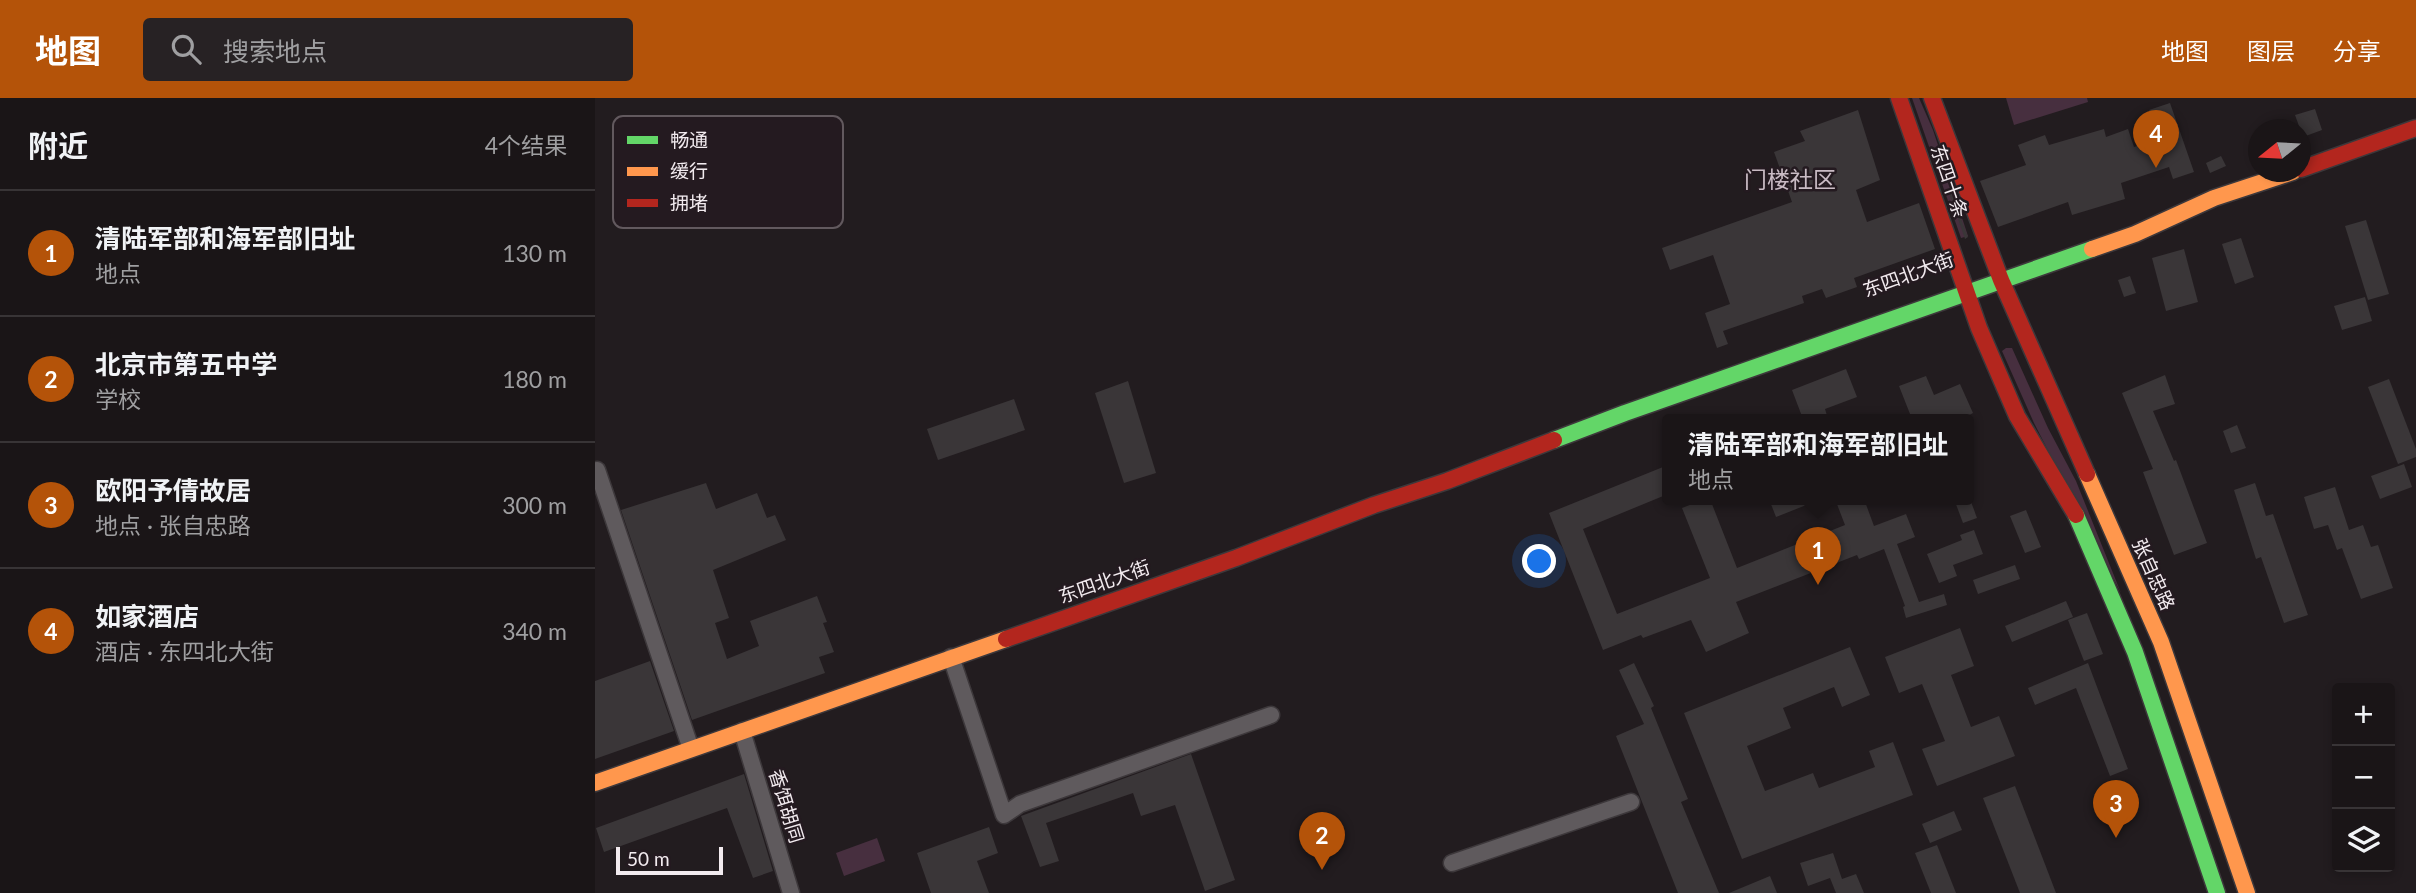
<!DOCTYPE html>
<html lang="zh">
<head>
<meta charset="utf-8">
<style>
  :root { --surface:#1a1517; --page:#272224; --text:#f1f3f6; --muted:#9f9fa1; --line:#383436; --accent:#b45309 }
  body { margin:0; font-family:Lato,"Noto Sans SC",sans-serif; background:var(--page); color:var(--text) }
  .controls { position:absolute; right:21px; bottom:21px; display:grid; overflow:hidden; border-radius:7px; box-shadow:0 4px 10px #0003 }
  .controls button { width:63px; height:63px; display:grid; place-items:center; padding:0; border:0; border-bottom:2px solid var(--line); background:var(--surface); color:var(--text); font:35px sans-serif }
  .compass { position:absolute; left:1653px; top:21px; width:63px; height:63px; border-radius:50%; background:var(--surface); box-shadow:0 4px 10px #0003; rotate:252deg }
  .scale { position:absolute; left:21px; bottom:18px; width:107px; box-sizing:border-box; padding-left:7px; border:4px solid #f2ebef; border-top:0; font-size:19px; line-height:24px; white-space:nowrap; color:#f2ebef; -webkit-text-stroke:5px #241a20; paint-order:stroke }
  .you { position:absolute; left:945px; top:464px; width:24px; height:24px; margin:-18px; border:5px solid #fff; border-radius:50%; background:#1a73e8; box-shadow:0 0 0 10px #1a73e833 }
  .badge { display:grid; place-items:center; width:46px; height:46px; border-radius:50%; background:var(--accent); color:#fff; font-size:23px; font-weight:700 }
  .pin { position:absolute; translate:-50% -58px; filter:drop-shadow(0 2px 4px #0008) }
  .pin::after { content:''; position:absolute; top:37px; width:24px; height:21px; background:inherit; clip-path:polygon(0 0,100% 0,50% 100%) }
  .popup { position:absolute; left:1067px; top:316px; width:312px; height:91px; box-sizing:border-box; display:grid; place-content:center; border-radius:7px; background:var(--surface); filter:drop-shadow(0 2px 5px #0005); font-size:23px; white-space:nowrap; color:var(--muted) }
  .popup b { font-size:26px; color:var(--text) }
  .popup::after { content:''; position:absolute; left:50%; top:100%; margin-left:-14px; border:14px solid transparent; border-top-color:var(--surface) }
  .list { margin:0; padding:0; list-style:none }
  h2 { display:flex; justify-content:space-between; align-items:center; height:91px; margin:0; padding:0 28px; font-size:30px }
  h2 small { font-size:23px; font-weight:400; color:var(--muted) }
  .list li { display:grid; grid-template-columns:46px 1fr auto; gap:21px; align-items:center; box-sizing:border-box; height:126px; padding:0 28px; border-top:2px solid var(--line) }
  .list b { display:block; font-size:26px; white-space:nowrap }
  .list p { margin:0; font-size:23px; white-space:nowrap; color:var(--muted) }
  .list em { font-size:23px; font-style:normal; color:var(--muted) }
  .icon { flex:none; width:38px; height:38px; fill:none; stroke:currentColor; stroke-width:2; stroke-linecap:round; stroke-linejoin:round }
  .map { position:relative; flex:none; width:1821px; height:795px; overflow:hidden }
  header { display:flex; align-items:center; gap:42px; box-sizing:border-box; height:98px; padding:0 35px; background:var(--accent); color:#fff }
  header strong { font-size:33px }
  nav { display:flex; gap:38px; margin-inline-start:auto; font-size:24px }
  .search { width:490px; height:63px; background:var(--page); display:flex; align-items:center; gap:18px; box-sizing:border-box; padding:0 24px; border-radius:7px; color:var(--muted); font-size:26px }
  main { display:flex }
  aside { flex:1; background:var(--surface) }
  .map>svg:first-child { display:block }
</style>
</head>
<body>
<header>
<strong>地图</strong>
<div class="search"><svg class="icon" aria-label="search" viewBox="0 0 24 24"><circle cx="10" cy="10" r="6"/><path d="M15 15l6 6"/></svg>搜索地点</div>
<nav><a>地图</a><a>图层</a><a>分享</a></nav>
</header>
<main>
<aside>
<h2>附近<small>4个结果</small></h2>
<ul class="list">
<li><span class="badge">1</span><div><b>清陆军部和海军部旧址</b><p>地点</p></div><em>130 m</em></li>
<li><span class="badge">2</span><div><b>北京市第五中学</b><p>学校</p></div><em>180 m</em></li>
<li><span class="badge">3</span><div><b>欧阳予倩故居</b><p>地点 · 张自忠路</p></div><em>300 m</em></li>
<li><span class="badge">4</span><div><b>如家酒店</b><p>酒店 · 东四北大街</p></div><em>340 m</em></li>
</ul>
</aside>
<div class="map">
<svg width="1821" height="795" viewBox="0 0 1821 795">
  <rect width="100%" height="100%" fill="#221c1f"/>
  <g fill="#472f3f">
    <polygon points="1317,0 1324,0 1338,32 1373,138 1366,140"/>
    <polygon points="1411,0 1492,0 1493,4 1419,27"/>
    <polygon points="1411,250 1417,250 1453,330 1481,383 1526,495 1439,325 1407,253"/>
    <polygon points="282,740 290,763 249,778 241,755"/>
  </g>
  <g fill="#3a3638">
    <polygon points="1575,5 1599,74 1578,81 1574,69 1526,85 1530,101 1477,117 1473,104 1403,129 1385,83 1431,67 1423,47 1450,37 1454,47 1509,31 1511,39 1533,31 1539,49 1564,41 1554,12"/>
    <polygon points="1720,11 1727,32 1708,39 1700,17"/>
    <polygon points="1263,12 1285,82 1261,92 1272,124 1324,105 1340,151 1259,180 1262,189 1231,200 1227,191 1207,198 1209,205 1128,233 1133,246 1122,250 1110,215 1135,206 1118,157 1075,172 1067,150 1197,104 1179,54 1210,43 1205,33"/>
    <polygon points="1626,58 1631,68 1615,75 1611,65"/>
    <polygon points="1356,94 1373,139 1370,141 1354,95"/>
    <polygon points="1771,122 1794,196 1773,202 1750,128"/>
    <polygon points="1646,140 1659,179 1640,186 1627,146"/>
    <polygon points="1589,151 1603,204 1571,213 1557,160"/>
    <polygon points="1535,178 1541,195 1529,199 1523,182"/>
    <polygon points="1770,199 1777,223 1747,232 1739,208"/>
    <polygon points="1251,271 1262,299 1230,311 1233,321 1208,321 1197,292"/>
    <polygon points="1570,277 1580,306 1558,313 1579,363 1581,362 1612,445 1579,457 1548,374 1558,371 1527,295"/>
    <polygon points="1331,278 1339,297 1365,286 1378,315 1367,321 1317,321 1304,288"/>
    <polygon points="1794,281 1821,351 1821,359 1803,366 1773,289"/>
    <polygon points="533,283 561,375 529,385 500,295"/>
    <polygon points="419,301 430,332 343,362 332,331"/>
    <polygon points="1642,327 1651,350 1636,355 1628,333"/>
    <polygon points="1809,366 1817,389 1785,401 1776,378"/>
    <polygon points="1073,367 1073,396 988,431 1022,516 1115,480 1087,410 1110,401 1115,401 1142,470 1250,427 1240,401 1269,401 1279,428 1311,416 1320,439 1302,446 1324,504 1349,496 1352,507 1311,520 1308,509 1310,508 1289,451 1264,461 1262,457 1141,504 1154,535 1111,554 1096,522 1048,540 1046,537 1008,552 954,415"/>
    <polygon points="111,385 121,411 162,395 172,420 180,417 191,442 118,472 134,520 120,525 132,561 164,548 155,523 222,498 232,524 228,525 239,554 224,559 230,575 97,622 26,412"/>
    <polygon points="1660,385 1671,418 1678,416 1713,517 1689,525 1666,459 1661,461 1639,392"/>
    <polygon points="1740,389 1754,432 1768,427 1776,449 1783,447 1798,490 1766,501 1747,450 1742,452 1733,427 1719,431 1709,399"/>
    <polygon points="1174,401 1224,401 1224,402 1181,419"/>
    <polygon points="1359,401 1375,401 1382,420 1368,425"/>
    <polygon points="1431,412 1446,449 1430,455 1415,418"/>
    <polygon points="1379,432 1388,456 1358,467 1362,478 1344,485 1332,456 1367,442 1365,437"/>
    <polygon points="1420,467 1425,481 1383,496 1378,482"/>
    <polygon points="1471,503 1478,519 1417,544 1410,528"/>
    <polygon points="1492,515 1508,556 1489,563 1473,522"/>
    <polygon points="1365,530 1379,568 1356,577 1376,629 1404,618 1420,658 1342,688 1327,651 1350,643 1327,586 1304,595 1290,559"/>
    <polygon points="1255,549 1275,597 1247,609 1239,589 1188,610 1196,630 1152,648 1170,693 1218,675 1224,690 1280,669 1274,653 1298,644 1318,697 1147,761 1089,615"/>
    <polygon points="55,563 79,633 0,661 0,583"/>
    <polygon points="1039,565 1059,608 1056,610 1093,701 1086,704 1124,795 1083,795 1021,638 1049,626 1024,572"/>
    <polygon points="1493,565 1533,671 1515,678 1481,590 1440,607 1433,590"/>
    <polygon points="596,656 640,782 610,793 580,707 546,718 538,695 451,725 464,763 445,769 426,718"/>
    <polygon points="149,676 178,773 158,780 132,710 9,754 1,730"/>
    <polygon points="1420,688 1461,795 1425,795 1388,700"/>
    <polygon points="1359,713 1367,732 1335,745 1327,726"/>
    <polygon points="394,729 403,755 382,763 394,795 336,795 322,755"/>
    <polygon points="1342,747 1361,795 1336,795 1320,755"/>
    <polygon points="1238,755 1247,781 1261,776 1269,795 1241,795 1235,780 1213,788 1205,765"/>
    <polygon points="1175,778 1182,795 1134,795"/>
  </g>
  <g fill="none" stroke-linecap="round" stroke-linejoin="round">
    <g stroke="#3d383b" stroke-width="19">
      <g id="street">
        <polyline points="2,372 96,651"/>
        <polyline points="356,559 409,717 425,706 676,617"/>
        <polyline points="147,633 196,795"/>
        <polyline points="857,765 1036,704"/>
      </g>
    </g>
    <g stroke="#3d383b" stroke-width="19">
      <g id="fast">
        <polyline points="959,342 1030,315 1497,151"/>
        <polyline points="1481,417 1540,554 1622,795"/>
      </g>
    </g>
    <g stroke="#3d383b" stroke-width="19">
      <g id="slow">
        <polyline points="1497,151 1540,136 1619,100 1698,74"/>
        <polyline points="1492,376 1566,544 1652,795"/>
        <polyline points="0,685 411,541"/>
      </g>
    </g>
    <g stroke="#3d383b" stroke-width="19">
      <g id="jam">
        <polyline points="1304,0 1384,230 1422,318 1481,417"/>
        <polyline points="1337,0 1406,182 1492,376"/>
        <polyline points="1706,71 1821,30"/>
        <polyline points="411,541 641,460 779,407 852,383 959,342"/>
      </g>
    </g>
    <use href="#street" stroke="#5f5a5d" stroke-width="16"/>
    <use href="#fast" stroke="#63d668" stroke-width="16"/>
    <use href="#slow" stroke="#ff974d" stroke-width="16"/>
    <use href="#jam" stroke="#b3261e" stroke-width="16"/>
  </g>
  <g text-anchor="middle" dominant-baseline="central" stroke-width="5" stroke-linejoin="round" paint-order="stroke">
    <g font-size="19" fill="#f2ebef" stroke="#241a20">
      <text transform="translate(1355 83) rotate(71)">东四十条</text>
      <text transform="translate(1313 176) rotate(-20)">东四北大街</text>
      <text transform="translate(1559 476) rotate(66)">张自忠路</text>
      <text transform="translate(509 483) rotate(-19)">东四北大街</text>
      <text transform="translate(192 708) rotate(73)">香饵胡同</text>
    </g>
    <g font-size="23" fill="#c9bbc4" stroke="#241a20">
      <text x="1195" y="81">门楼社区</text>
    </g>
  </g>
  <rect x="18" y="18" width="230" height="112" rx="10" fill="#241a20" stroke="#62595e" stroke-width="2"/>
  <rect x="32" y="38" width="31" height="8" fill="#63d668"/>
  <rect x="32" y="69" width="31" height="9" fill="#ff974d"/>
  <rect x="32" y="101" width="31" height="8" fill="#b3261e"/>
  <g font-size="19" fill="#f2ebef">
    <text x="75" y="49">畅通</text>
    <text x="75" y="80">缓行</text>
    <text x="75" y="112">拥堵</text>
  </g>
</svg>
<div class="controls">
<button>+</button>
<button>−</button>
<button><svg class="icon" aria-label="layers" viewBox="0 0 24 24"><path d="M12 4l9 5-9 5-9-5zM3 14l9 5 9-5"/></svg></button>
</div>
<svg class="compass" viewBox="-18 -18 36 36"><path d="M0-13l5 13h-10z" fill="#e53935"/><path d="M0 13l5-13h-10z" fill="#9f9fa1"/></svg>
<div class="scale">50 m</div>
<div class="you"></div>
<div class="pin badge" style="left:1223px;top:487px">1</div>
<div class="popup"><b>清陆军部和海军部旧址</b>地点</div>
<div class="pin badge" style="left:727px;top:772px">2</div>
<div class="pin badge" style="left:1521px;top:740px">3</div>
<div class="pin badge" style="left:1561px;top:70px">4</div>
</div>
</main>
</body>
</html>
